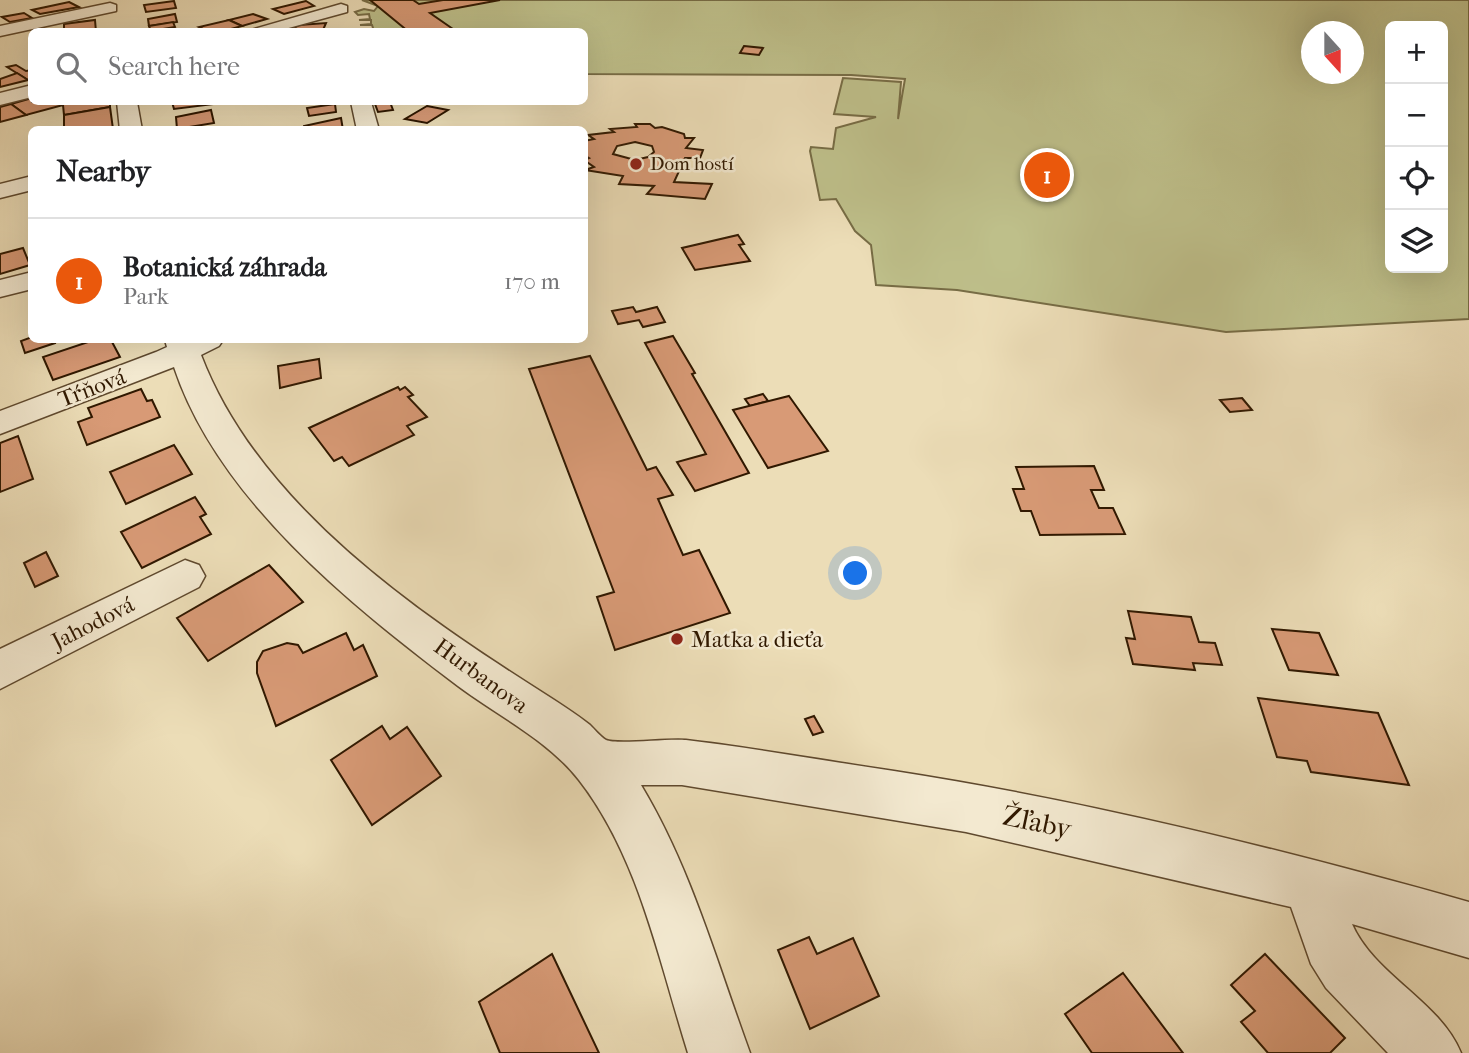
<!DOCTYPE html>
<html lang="en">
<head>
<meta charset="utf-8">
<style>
  :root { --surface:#fff; --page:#f6f6f6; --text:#202124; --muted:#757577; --line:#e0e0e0; --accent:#ea580c }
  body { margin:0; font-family:"IM FELL French Canon",serif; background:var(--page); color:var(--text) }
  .controls { position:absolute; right:21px; top:21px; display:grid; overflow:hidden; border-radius:10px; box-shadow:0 7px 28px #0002 }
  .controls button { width:63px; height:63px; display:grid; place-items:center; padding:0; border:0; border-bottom:2px solid var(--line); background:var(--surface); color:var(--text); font:35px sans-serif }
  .compass { position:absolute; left:1301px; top:21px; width:63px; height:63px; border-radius:50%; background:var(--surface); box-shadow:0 7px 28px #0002; rotate:159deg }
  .you { position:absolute; left:856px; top:574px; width:24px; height:24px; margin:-18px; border:5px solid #fff; border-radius:50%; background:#1a73e8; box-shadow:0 0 0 10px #1a73e833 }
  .badge { display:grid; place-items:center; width:46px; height:46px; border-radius:50%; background:var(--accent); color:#fff; font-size:23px; font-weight:700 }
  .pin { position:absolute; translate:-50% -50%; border:4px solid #fff; box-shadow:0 2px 7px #0006 }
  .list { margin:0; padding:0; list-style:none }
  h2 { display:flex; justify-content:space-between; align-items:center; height:91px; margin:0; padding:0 28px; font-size:30px }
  h2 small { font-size:23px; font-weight:400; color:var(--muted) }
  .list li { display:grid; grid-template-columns:46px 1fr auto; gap:21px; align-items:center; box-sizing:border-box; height:126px; padding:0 28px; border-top:2px solid var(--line) }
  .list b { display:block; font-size:26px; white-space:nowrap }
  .list p { margin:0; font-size:23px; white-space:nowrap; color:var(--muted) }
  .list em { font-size:23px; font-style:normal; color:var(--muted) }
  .icon { flex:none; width:38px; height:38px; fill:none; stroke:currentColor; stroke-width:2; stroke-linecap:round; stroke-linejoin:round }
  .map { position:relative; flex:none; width:1469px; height:1053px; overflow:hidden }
  .search { position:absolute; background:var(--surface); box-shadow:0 7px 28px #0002; left:28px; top:28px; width:560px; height:77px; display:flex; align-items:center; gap:18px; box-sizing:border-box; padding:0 24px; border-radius:10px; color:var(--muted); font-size:26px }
  .panel { position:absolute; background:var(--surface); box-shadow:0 7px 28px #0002; left:28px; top:126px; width:560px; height:217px; border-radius:10px }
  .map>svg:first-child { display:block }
</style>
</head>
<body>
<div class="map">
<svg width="1469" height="1053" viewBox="0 0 1469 1053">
  <rect width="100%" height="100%" fill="#ecddb7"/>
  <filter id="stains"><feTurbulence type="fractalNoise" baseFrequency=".00286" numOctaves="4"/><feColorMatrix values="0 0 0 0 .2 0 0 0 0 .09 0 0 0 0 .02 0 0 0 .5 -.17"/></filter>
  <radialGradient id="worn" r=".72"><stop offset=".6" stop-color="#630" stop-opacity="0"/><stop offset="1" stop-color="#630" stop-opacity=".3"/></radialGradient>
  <path fill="#bebf8a" stroke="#776c45" stroke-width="2" fill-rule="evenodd" d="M362,0H1469V319L1226,332L957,290L876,285L871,245L855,231L836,199L820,200L810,151L811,147L833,149L836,128L876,117L834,114L843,78L901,82L898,119L905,79L851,75L585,74L584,32L371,31H374L372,25H360L371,24V20H359L370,19L369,14L358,15L355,12L364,9L374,11L378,6ZM1390,26H1443V268H1390ZM1312,32H1354V74H1312Z"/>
  <g fill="#d89a76" stroke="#301800" stroke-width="2" fill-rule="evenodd">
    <polygon points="370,0 413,0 419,4 443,0 500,0 430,13 453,29 442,32 409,32"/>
    <polygon points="174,1 176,8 146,12 144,5"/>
    <polygon points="306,1 314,6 284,14 273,9"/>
    <polygon points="69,2 79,7 40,14 32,10"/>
    <polygon points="24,13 32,18 10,22 2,17"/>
    <polygon points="175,14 177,22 149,26 148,19"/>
    <polygon points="253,14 267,19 242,26 229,20"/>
    <polygon points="95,20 96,32 64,32 64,24"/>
    <polygon points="229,20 242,26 220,32 209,32 199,27"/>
    <polygon points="173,22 175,27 151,31 149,26"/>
    <polygon points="326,23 323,30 294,32 294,28 299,25"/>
    <polygon points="744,46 763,48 759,55 740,53"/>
    <polygon points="16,65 26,71 32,70 32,79 28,80 7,67"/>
    <polygon points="17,73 28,80 0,87 0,79"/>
    <polygon points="32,98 32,102 110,102 110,107 64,115 63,105 26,115 11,104"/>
    <polygon points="172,102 213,102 214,104 174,109"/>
    <polygon points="390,102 393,110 378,112 375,104"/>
    <polygon points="11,104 26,115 0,122 0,107"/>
    <polygon points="335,104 336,112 309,116 307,108"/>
    <polygon points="427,106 448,110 427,123 405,119"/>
    <polygon points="110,107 113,129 64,130 64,115"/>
    <polygon points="211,110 214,123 177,129 176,117"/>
    <polygon points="341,118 343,130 304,130 304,126"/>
    <path d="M635,124H650L655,128L662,127L684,134L685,138H694L686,148L703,150L700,158H685L674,182L712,184L705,199L647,194L654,186L619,184L623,176L585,170L594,167L584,160L589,158L584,155L587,149L584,141L594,139L588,135L614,132L610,129L637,127ZM635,142L652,146L654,152L648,157L635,160L613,154L617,146Z"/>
    <polygon points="738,235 744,244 739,245 750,261 695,270 682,248"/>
    <polygon points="23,248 30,265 0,274 0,254"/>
    <polygon points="633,307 636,312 657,307 665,322 643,327 639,320 618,324 612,311"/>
    <polygon points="673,336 695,373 692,374 749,473 695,491 677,462 706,454 645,343"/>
    <polygon points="32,337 54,340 55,343 25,353 21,341"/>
    <polygon points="94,340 111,340 120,357 53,380 43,357"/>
    <polygon points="590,356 647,470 656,467 673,495 658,499 683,555 699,550 730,613 615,650 597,597 614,592 529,369"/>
    <polygon points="319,359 321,378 280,388 278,366"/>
    <polygon points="398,387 400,390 405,387 413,395 408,397 427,417 407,426 414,435 349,466 342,457 334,461 309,428"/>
    <polygon points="141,389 147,401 152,400 160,417 87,445 78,422 92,417 88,408"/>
    <polygon points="763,394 768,401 750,406 745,399"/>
    <polygon points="789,396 828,451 768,468 733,410"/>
    <polygon points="1242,398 1252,410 1230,412 1220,400"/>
    <polygon points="18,436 33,479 0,492 0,443"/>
    <polygon points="174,445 192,474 126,504 110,472"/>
    <polygon points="1094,466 1104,490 1091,490 1099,508 1113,508 1125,534 1040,535 1031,511 1021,511 1013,489 1024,489 1016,467"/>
    <polygon points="195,497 206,514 200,517 211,534 142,568 121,532"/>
    <polygon points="46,552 58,576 35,587 24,563"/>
    <polygon points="269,565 303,602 208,661 177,618"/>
    <polygon points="1128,611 1191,617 1199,642 1215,643 1222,665 1193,663 1195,670 1133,664 1126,638 1135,639"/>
    <polygon points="1272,629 1319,633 1338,675 1289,670"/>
    <polygon points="346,633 354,650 363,645 377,676 276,726 257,673 257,662 263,651 287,643 298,645 303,653"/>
    <polygon points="1258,698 1378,713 1409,785 1311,772 1307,761 1277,757"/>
    <polygon points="814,716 823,732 813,735 805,719"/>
    <polygon points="382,726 390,739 407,727 441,776 372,825 331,760"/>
    <polygon points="809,937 817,954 853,938 879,996 810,1029 778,950"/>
    <polygon points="552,954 599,1053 500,1053 479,1002"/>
    <polygon points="1265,954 1345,1038 1330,1053 1268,1053 1241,1022 1255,1011 1231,985"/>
    <polygon points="1123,973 1183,1053 1092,1053 1065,1014"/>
  </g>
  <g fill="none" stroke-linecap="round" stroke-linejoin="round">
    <g stroke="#5f492e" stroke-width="3">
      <g id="street">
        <polygon points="110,3 116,5 116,11 0,36 0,26"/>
        <polygon points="341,4 347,6 347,12 274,32 244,32"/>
        <polygon points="32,85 32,97 0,105 0,93"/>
        <polygon points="117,102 137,102 142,130 120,130"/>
        <polygon points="351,102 371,102 379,130 357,130"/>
        <polygon points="32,176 32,190 0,198 0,184"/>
        <polygon points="32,272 32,289 0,297 0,280"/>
        <path d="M165,340H223L219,346L201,355C258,505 417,613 548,696C562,705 576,714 590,725C594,729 601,737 606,740C618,745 668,738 686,740C755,748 825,761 894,771C1088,801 1280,849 1469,902V958L1352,924C1375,976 1439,1000 1461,1053H1388L1326,988L1311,964L1291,907L966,832L682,785H641C691,868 717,963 750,1053H688C659,961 639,857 579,780C548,740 498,716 458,686C351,605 218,499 174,367L0,434V411L156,352L167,347Z"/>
        <polygon points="185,560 199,565 205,576 199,587 0,689 0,649"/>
      </g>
    </g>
    <use href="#street" fill="#f3e9d0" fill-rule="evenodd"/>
  </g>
  <g fill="#8f2418" stroke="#f3e9d0" stroke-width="2.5">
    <circle cx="636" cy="164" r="7"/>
    <circle cx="677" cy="639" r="7"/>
  </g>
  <g text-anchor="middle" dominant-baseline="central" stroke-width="5" stroke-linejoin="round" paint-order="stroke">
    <g font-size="19" fill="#301800" stroke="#f3e9d0" text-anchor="start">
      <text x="650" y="164">Dom hostí</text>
    </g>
    <g font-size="23" fill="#301800" stroke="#f3e9d0">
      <text transform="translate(92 388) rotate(-21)">Tŕňová</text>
      <text transform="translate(93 623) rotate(-27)">Jahodová</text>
      <text transform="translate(481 676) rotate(36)">Hurbanova</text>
    </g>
    <g font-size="23" fill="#301800" stroke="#f3e9d0" text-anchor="start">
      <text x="691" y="639">Matka a dieťa</text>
    </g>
    <g font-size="28" fill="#301800" stroke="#f3e9d0">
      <text transform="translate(1037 822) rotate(12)">Žľaby</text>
    </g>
  </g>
  <rect width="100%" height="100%" filter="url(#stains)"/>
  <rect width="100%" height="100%" fill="url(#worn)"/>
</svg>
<div class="controls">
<button>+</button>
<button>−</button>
<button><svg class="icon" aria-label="locate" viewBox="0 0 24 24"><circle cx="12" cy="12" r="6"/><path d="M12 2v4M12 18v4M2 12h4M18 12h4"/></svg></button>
<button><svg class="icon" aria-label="layers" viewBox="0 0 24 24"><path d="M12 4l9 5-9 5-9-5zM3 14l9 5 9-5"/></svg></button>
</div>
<svg class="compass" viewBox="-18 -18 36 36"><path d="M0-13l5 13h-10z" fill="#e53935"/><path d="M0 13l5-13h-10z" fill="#757577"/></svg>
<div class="you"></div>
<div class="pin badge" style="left:1047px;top:175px">1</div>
<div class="search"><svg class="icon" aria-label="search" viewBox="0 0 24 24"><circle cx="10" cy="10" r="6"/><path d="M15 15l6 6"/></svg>Search here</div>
<section class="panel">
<h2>Nearby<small></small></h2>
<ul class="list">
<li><span class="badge">1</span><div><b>Botanická záhrada</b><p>Park</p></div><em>170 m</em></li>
</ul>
</section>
</div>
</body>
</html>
